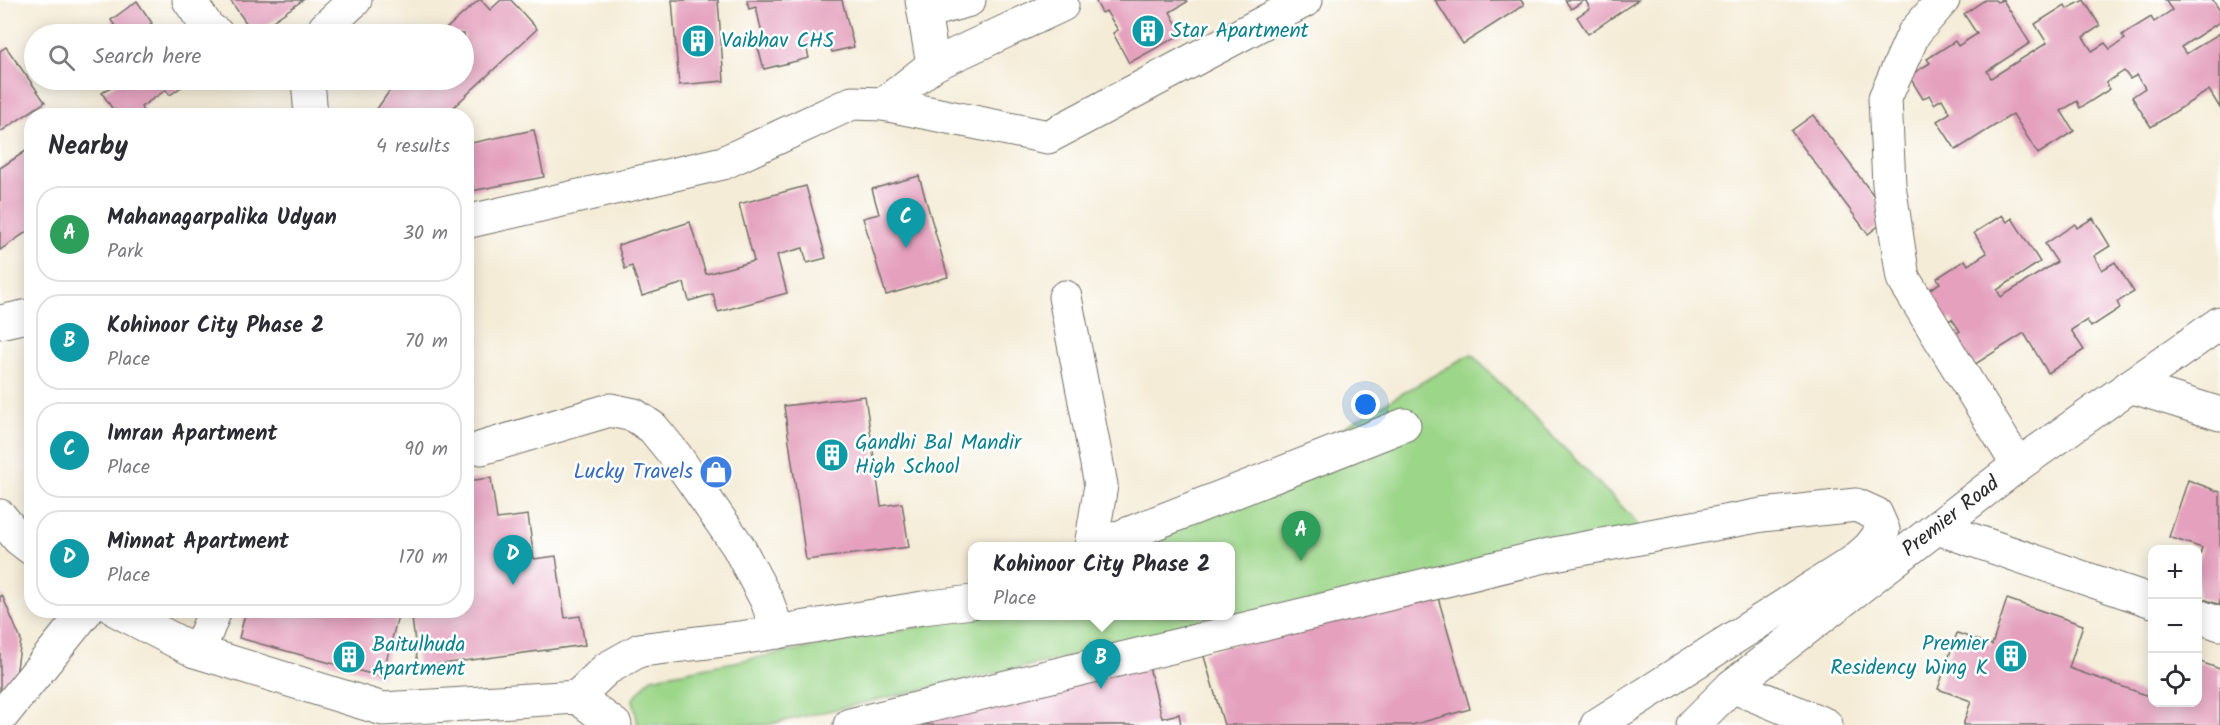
<!DOCTYPE html>
<html lang="en">
<head>
<meta charset="utf-8">
<style>
  :root { --surface:#fff; --page:#f7f7f7; --text:#2b2b33; --muted:#7c7c81; --line:#e1e1e2; --accent:#b45309 }
  body { margin:0; font-family:Kalam,sans-serif; background:var(--page); color:var(--text) }
  .controls { position:absolute; right:18px; bottom:18px; display:grid; overflow:hidden; border-radius:12px; box-shadow:0 3px 15px #0003 }
  .controls button { width:54px; height:54px; display:grid; place-items:center; padding:0; border:0; border-bottom:2px solid var(--line); background:var(--surface); color:var(--text); font:30px sans-serif }
  .you { position:absolute; left:1366px; top:405px; width:21px; height:21px; margin:-15px; border:4px solid #fff; border-radius:50%; background:#1a73e8; box-shadow:0 0 0 9px #1a73e833 }
  .badge { display:grid; place-items:center; width:39px; height:39px; border-radius:50%; background:var(--accent); color:#fff; font-size:20px; font-weight:700 }
  .pin { position:absolute; translate:-50% -50px; filter:drop-shadow(0 2px 3px #0008) }
  .pin::after { content:''; position:absolute; top:32px; width:21px; height:18px; background:inherit; clip-path:polygon(0 0,100% 0,50% 100%) }
  .popup { position:absolute; left:968px; top:542px; width:267px; height:78px; box-sizing:border-box; display:grid; place-content:center; border-radius:12px; background:var(--surface); filter:drop-shadow(0 2px 4px #0005); font-size:20px; white-space:nowrap; color:var(--muted) }
  .popup b { font-size:22px; color:var(--text) }
  .popup::after { content:''; position:absolute; left:50%; top:100%; margin-left:-12px; border:12px solid transparent; border-top-color:var(--surface) }
  .list { margin:0; padding:0; list-style:none }
  h2 { display:flex; justify-content:space-between; align-items:center; height:78px; margin:0; padding:0 24px; font-size:26px }
  h2 small { font-size:20px; font-weight:400; color:var(--muted) }
  .list li { display:grid; grid-template-columns:39px 1fr auto; gap:18px; align-items:center; box-sizing:border-box; height:96px; margin:0 12px 12px; padding:0 12px; border:2px solid var(--line); border-radius:24px }
  .list b { display:block; font-size:22px; white-space:nowrap }
  .list p { margin:0; font-size:20px; white-space:nowrap; color:var(--muted) }
  .list em { font-size:20px; font-style:normal; color:var(--muted) }
  .icon { flex:none; width:33px; height:33px; fill:none; stroke:currentColor; stroke-width:2; stroke-linecap:round; stroke-linejoin:round }
  .map { position:relative; flex:none; width:2220px; height:725px; overflow:hidden }
  .search { position:absolute; background:var(--surface); box-shadow:0 3px 15px #0003; left:24px; top:24px; width:450px; height:66px; display:flex; align-items:center; gap:15px; box-sizing:border-box; padding:0 21px; border-radius:33px; color:var(--muted); font-size:22px }
  .panel { position:absolute; background:var(--surface); box-shadow:0 3px 15px #0003; left:24px; top:108px; width:450px; height:510px; border-radius:24px }
  .map>svg:first-child { display:block }
</style>
</head>
<body>
<div class="map">
<svg width="2220" height="725" viewBox="0 0 2220 725">
  <rect width="100%" height="100%" fill="#fff"/>
  <filter id="ink" filterUnits="userSpaceOnUse"><feTurbulence type="fractalNoise" baseFrequency=".0167" numOctaves="2"/><feDisplacementMap in="SourceGraphic" scale="12" xChannelSelector="R" yChannelSelector="G"/><feConvolveMatrix kernelMatrix="1 2 1 2 8 2 1 2 1" color-interpolation-filters="sRGB"/></filter>
  <filter id="wash" filterUnits="userSpaceOnUse"><feTurbulence type="fractalNoise" baseFrequency=".008" numOctaves="4" result="noise"/><feDisplacementMap in="SourceGraphic" scale="24" xChannelSelector="R" yChannelSelector="G"/><feGaussianBlur stdDeviation="1.35" result="paint"/><feColorMatrix in="noise" values="0 0 0 0 0 0 0 0 0 0 0 0 0 0 0 0 0 1.4 0 .05"/><feComposite in="paint" operator="in"/></filter>
  <g filter="url(#wash)">
    <rect width="100%" height="100%" fill="#f4ecd7"/>
    <polygon fill="#9cd689" stroke="#64805a" stroke-width="1.5" points="1471,354 1633,518 1639,528 766,725 638,725 633,699 651,678 974,616 1230,616 1230,546 1137,546"/>
    <g id="blocks">
      <g fill="#e4a0bd">
        <polygon points="230,0 303,0 254,34"/>
        <polygon points="479,0 481,0 490,10 501,0 511,0 537,29 444,116 372,116 397,80 464,80 464,34 440,34"/>
        <polygon points="672,0 718,0 724,81 679,85"/>
        <polygon points="747,0 842,0 854,47 832,52 828,41 806,46 809,58 764,69 756,40 763,38 756,7 749,9"/>
        <polygon points="1095,0 1186,0 1187,2 1170,12 1182,34 1129,63 1113,33 1118,30 1106,11 1102,13"/>
        <polygon points="1435,0 1521,0 1524,5 1463,44"/>
        <polygon points="1565,0 1585,0 1571,9"/>
        <polygon points="1585,0 1638,0 1588,34 1577,17 1590,8"/>
        <polygon points="1985,0 1995,0 1997,2 2003,0 2030,43 1987,71 1991,78 2047,43 2035,24 2065,5 2067,9 2084,0 2100,26 2083,37 2092,51 2105,43 2110,49 2125,39 2122,35 2151,17 2154,22 2172,10 2165,0 2213,0 2220,11 2220,22 2181,47 2186,54 2220,33 2220,108 2209,90 2151,127 2132,97 2145,88 2137,75 2130,79 2124,71 2106,83 2110,89 2080,108 2077,101 2061,111 2074,131 2038,154 2013,114 1956,150 1937,121 1950,113 1942,99 1934,104 1929,95 1923,99 1909,76 1930,63 1927,59 1955,41 1958,46 1977,34 1964,14"/>
        <polygon points="137,1 152,23 146,27 151,34 102,34 115,26 111,20"/>
        <polygon points="6,47 45,102 0,132 0,51"/>
        <polygon points="122,80 189,80 190,81 170,95 166,90 141,107 146,116 117,116 102,93"/>
        <polygon points="1813,115 1890,217 1868,234 1791,131"/>
        <polygon points="534,130 544,177 466,192 466,144"/>
        <polygon points="32,147 32,228 0,250 0,168"/>
        <polygon points="919,176 948,277 886,295 863,218 879,214 872,189"/>
        <polygon points="806,186 826,258 807,263 803,248 777,255 787,293 718,312 713,294 689,301 684,283 642,296 632,266 625,269 618,245 690,222 706,274 754,261 739,204"/>
        <polygon points="2002,215 2007,222 2012,218 2040,262 1997,290 2001,297 2057,262 2045,244 2075,224 2077,228 2093,218 2110,246 2094,256 2102,270 2115,262 2134,292 2117,302 2120,308 2091,327 2087,320 2071,330 2084,350 2048,373 2024,333 1966,370 1947,340 1960,331 1952,319 1945,322 1919,296 1940,283 1937,278 1965,260 1968,265 1987,253 1974,233"/>
        <polygon points="865,396 881,506 902,503 909,547 806,560 784,406"/>
        <polygon points="491,478 497,519 528,515 534,559 556,556 565,618 580,616 585,645 418,667 411,610 466,610 466,481"/>
        <polygon points="2188,480 2220,492 2220,605 2198,597 2198,562 2202,548 2169,537"/>
        <polygon points="1435,587 1470,709 1412,725 1224,725 1203,653"/>
        <polygon points="2,595 21,640 16,675 0,691 0,597"/>
        <polygon points="2007,599 2083,625 2069,668 2152,697 2152,702 2198,702 2198,661 2220,669 2220,725 1963,725 1971,701 1938,689 1957,633 1992,645"/>
        <polygon points="246,610 393,610 399,612 382,677 239,638"/>
        <polygon points="1148,663 1162,718 1179,714 1181,725 907,725"/>
      </g>
    </g>
  </g>
  <g filter="url(#ink)">
    <use href="#blocks" fill-opacity="0" stroke="#716f67" stroke-width="1.5"/>
    <g fill="none" stroke-linecap="round" stroke-linejoin="round">
      <g stroke="#716f67" stroke-width="35">
        <g id="minor">
          <polyline points="189,0 208,28 217,34"/>
          <polyline points="1943,0 1914,33 1885,98 1889,185 1903,278 2018,465"/>
          <polyline points="925,12 969,0"/>
          <polyline points="322,34 325,28 355,0"/>
          <polyline points="933,65 1062,5"/>
          <polyline points="308,80 311,116"/>
          <polyline points="884,104 933,65 922,0"/>
          <polyline points="466,222 723,163 852,103 884,104 1048,137 1306,0"/>
          <polyline points="1065,297 1101,485 1091,546"/>
          <polyline points="0,322 32,315"/>
          <polyline points="2130,386 2220,414"/>
          <polyline points="482,448 610,410 634,415 653,428 675,455 738,546 767,601 778,632"/>
          <polyline points="0,516 19,539 32,549"/>
          <polyline points="1937,528 2152,601"/>
          <polyline points="1097,546 1404,425"/>
          <polyline points="116,610 195,651 383,709 577,697 615,725"/>
          <polyline points="2198,616 2220,624"/>
          <polyline points="195,651 206,633 215,610"/>
          <polyline points="1732,686 1826,725"/>
          <polyline points="577,697 606,669 640,650 740,638 923,608 972,602"/>
          <polyline points="0,718 87,610"/>
          <polyline points="850,725 1549,555 1762,515 1856,505 1876,514 1883,530 1870,547 1853,562 1597,725"/>
          <polyline points="1693,725 1732,686 2018,465 2220,323"/>
        </g>
      </g>
      <use href="#minor" stroke="#fff" stroke-width="33"/>
    </g>
  </g>
  <defs>
    <g id="building-disc" transform="scale(1.725)"><circle r="9.5" fill="#0f9aa8" stroke="#fff"/><path d="M-4-6H4V6H1V3H-1V6H-4ZM-2.5-4.3h1.7v1.8h-1.7ZM.8-4.3h1.7v1.8H.8ZM-2.5-1h1.7V.8h-1.7ZM.8-1h1.7V.8H.8Z" fill="#fff"/></g>
    <g id="shop-disc" transform="scale(1.725)"><circle r="9.5" fill="#3f7fe0" stroke="#fff"/><path d="M-5-2.5h2.3a2.7 3.5 0 0 1 5.4 0H5L5.5 6h-11ZM-1.5-2.5h3a1.5 2.3 0 0 0-3 0Z" fill="#fff"/></g>
  </defs>
  <g fill-rule="evenodd">
    <use href="#building-disc" x="1148" y="31"/>
    <use href="#building-disc" x="698" y="41"/>
    <use href="#building-disc" x="832" y="455"/>
    <use href="#shop-disc" x="716" y="472"/>
    <use href="#building-disc" x="2011" y="656"/>
    <use href="#building-disc" x="349" y="657"/>
  </g>
  <g text-anchor="middle" dominant-baseline="central" stroke-width="5" stroke-linejoin="round" paint-order="stroke">
    <g font-size="21" fill="#0d838f" stroke="#fff" text-anchor="start">
      <text x="1171" y="31">Star Apartment</text>
      <text x="721" y="41">Vaibhav CHS</text>
      <text x="855" y="443">Gandhi Bal Mandir<tspan x="855" dy="24">High School</tspan></text>
      <text x="1988" y="644" text-anchor="end">Premier<tspan x="1988" dy="24">Residency Wing K</tspan></text>
      <text x="372" y="645">Baitulhuda<tspan x="372" dy="24">Apartment</tspan></text>
    </g>
    <g font-size="21" fill="#366cbe" stroke="#fff" text-anchor="end">
      <text x="693" y="472">Lucky Travels</text>
    </g>
    <g font-size="21" fill="#2b2b2b" stroke="#fff">
      <text transform="translate(1951 517) rotate(-38)">Premier Road</text>
    </g>
  </g>
</svg>
<div class="controls">
<button>+</button>
<button>−</button>
<button><svg class="icon" aria-label="locate" viewBox="0 0 24 24"><circle cx="12" cy="12" r="6"/><path d="M12 2v4M12 18v4M2 12h4M18 12h4"/></svg></button>
</div>
<div class="you"></div>
<div class="pin badge" style="left:1301px;top:561px;background:#2e9e5b">A</div>
<div class="pin badge" style="left:1101px;top:689px;background:#0f9aa8">B</div>
<div class="popup"><b>Kohinoor City Phase 2</b>Place</div>
<div class="pin badge" style="left:906px;top:248px;background:#0f9aa8">C</div>
<div class="pin badge" style="left:513px;top:585px;background:#0f9aa8">D</div>
<div class="search"><svg class="icon" aria-label="search" viewBox="0 0 24 24"><circle cx="10" cy="10" r="6"/><path d="M15 15l6 6"/></svg>Search here</div>
<section class="panel">
<h2>Nearby<small>4 results</small></h2>
<ul class="list">
<li><span class="badge" style="background:#2e9e5b">A</span><div><b>Mahanagarpalika Udyan</b><p>Park</p></div><em>30 m</em></li>
<li><span class="badge" style="background:#0f9aa8">B</span><div><b>Kohinoor City Phase 2</b><p>Place</p></div><em>70 m</em></li>
<li><span class="badge" style="background:#0f9aa8">C</span><div><b>Imran Apartment</b><p>Place</p></div><em>90 m</em></li>
<li><span class="badge" style="background:#0f9aa8">D</span><div><b>Minnat Apartment</b><p>Place</p></div><em>170 m</em></li>
</ul>
</section>
</div>
</body>
</html>
